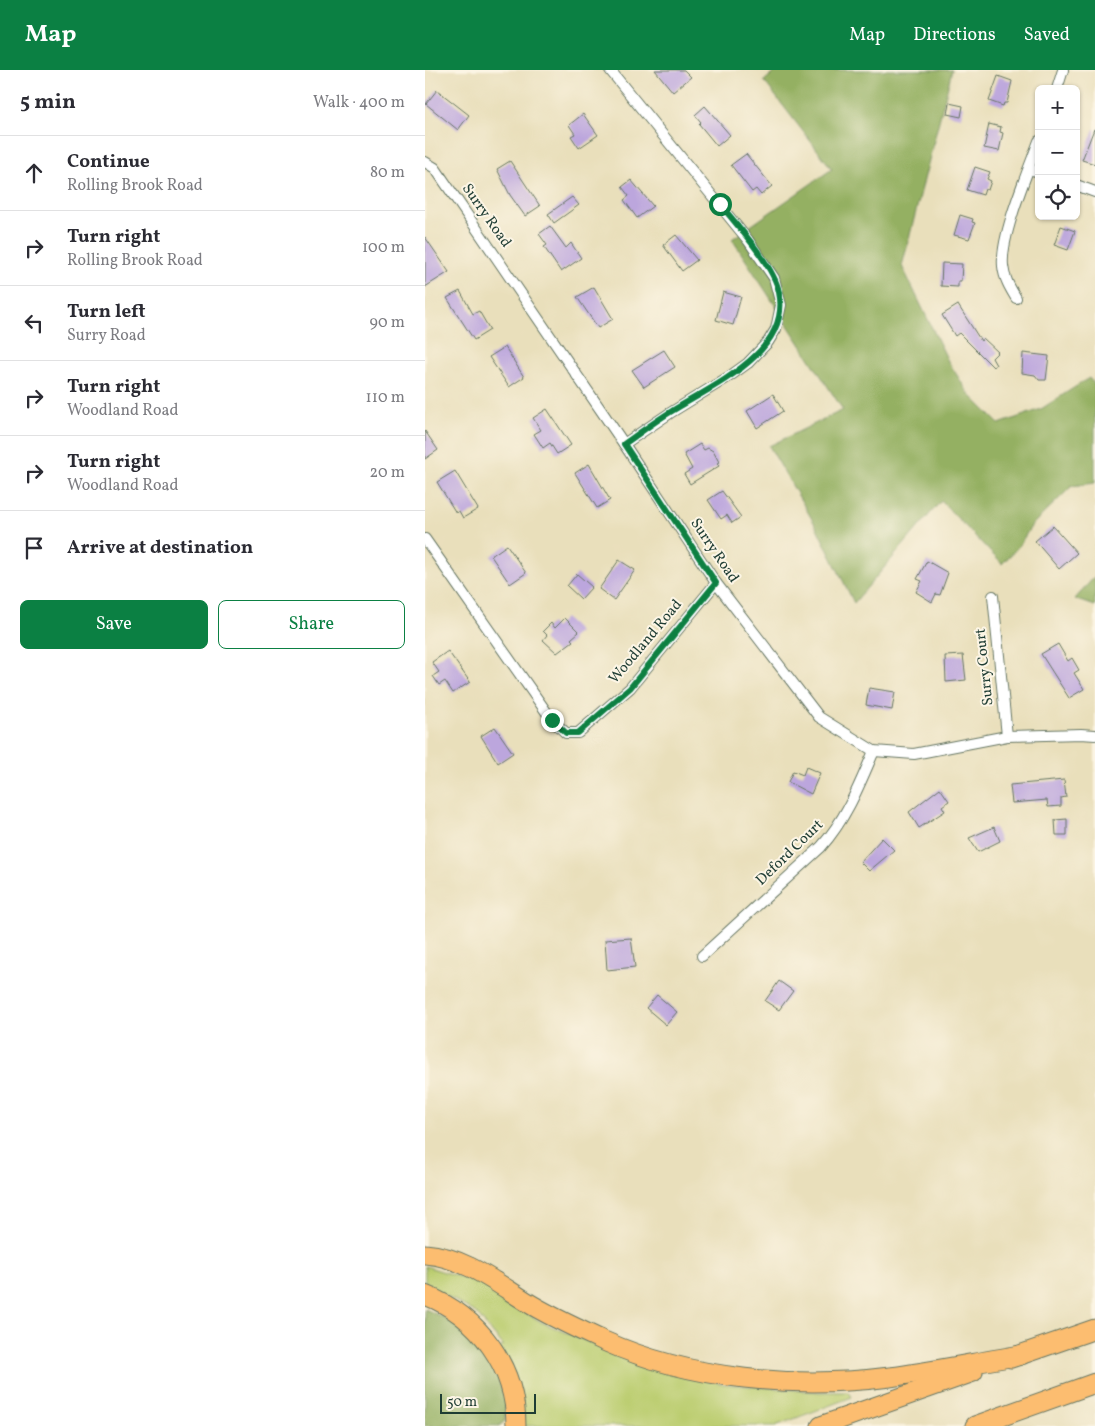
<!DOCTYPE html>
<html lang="en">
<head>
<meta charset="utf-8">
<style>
  :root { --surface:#fff; --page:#f7f7f7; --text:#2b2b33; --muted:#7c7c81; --line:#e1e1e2; --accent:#0b8043 }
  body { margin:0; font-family:Vollkorn,serif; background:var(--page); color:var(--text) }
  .controls { position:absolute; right:15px; top:15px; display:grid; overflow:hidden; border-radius:8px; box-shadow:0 1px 4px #0004 }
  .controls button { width:45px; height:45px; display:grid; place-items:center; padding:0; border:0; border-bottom:1px solid var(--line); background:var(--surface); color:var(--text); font:25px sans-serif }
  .scale { position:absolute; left:15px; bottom:12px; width:96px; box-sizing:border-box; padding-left:5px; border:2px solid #1f3d34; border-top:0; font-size:14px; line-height:18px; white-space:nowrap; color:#1f3d34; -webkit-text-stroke:4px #fcf5e5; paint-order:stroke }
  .stop { position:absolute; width:15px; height:15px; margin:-11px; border:4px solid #0b8043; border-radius:50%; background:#fff }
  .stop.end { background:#0b8043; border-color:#fff; box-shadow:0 1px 5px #0008 }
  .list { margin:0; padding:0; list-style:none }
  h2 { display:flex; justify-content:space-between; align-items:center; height:65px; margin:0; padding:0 20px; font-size:21px }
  h2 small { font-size:16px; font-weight:400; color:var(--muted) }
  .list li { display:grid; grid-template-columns:32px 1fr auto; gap:15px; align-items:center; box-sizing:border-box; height:75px; padding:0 20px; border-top:1px solid var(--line) }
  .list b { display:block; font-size:19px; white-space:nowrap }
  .list p { margin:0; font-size:16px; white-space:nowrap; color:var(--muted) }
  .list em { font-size:16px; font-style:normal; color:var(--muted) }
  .actions { display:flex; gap:10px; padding:15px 20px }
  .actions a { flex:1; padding:11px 0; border:1px solid var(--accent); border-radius:8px; text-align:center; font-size:18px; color:var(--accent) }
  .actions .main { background:var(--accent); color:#fff }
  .icon { flex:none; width:28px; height:28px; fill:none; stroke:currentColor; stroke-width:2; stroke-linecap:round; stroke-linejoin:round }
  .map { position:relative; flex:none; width:670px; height:1356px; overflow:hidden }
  header { display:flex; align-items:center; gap:30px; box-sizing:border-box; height:70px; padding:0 25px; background:var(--accent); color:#fff }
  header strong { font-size:24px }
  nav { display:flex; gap:28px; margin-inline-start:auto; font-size:18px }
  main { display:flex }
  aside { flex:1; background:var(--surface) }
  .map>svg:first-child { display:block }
</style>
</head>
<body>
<header>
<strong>Map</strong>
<nav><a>Map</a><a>Directions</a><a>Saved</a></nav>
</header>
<main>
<aside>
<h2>5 min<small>Walk · 400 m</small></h2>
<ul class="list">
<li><svg class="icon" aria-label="ahead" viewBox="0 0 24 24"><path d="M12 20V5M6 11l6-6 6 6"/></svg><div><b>Continue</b><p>Rolling Brook Road</p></div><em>80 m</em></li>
<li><svg class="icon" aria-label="right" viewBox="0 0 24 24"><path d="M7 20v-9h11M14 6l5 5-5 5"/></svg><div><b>Turn right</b><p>Rolling Brook Road</p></div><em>100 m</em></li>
<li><svg class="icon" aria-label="left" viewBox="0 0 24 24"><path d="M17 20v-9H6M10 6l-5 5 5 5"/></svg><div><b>Turn left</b><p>Surry Road</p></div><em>90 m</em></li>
<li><svg class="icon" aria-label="right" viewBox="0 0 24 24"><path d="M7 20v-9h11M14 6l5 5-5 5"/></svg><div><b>Turn right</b><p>Woodland Road</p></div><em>110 m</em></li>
<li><svg class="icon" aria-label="right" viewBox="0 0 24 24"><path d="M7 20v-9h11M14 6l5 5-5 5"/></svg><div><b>Turn right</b><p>Woodland Road</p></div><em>20 m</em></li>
<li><svg class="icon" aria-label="arrive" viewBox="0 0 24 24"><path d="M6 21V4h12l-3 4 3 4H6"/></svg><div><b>Arrive at destination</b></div></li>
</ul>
<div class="actions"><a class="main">Save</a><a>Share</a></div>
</aside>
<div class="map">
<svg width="670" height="1356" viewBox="0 0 670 1356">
  <rect width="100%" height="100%" fill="#fcf5e5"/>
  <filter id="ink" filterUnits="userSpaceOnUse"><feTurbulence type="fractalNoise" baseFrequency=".02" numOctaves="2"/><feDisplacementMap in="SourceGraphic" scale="10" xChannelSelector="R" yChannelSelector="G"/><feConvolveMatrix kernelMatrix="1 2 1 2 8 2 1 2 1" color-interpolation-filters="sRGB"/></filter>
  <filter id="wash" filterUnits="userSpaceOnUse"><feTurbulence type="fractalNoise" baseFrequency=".0096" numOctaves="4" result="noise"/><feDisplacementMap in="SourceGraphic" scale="20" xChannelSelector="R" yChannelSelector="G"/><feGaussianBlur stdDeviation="1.12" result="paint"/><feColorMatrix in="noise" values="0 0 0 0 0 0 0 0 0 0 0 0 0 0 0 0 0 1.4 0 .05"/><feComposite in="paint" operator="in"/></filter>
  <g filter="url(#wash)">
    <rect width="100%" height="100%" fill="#e9dfbb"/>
    <polygon fill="#bbcd6f" stroke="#6d8552" points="0,1196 54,1213 116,1252 227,1299 299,1314 394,1322 424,1322 427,1327 350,1356 96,1356 75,1278 78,1275 50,1242 18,1224 0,1217"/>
    <g fill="#94b062" stroke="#5a764b">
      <polygon points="352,0 527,0 477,196 523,291 544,324 574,354 616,339 664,308 670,315 670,413 647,416 607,455 593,477 577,494 516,431 429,533 391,456 344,376 418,340 307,169 407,99 339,11"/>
      <polygon points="670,506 670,536 650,529"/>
      <polygon points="0,1239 35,1255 58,1281 71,1302 80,1329 80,1351 74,1356 0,1356"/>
    </g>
    <g id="blocks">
      <g fill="#bca6dd">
        <polygon points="230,0 259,0 266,7 248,22"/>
        <polygon points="573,6 587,11 582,33 579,33 578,36 564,31"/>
        <polygon points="12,20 44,45 33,60 1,34"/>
        <polygon points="524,33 538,36 536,47 522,44"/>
        <polygon points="280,36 305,65 292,76 274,54 276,52 270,45"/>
        <polygon points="158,44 173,65 154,78 146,66 150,64 144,55"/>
        <polygon points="564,54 576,57 575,62 578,63 574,81 559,78"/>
        <polygon points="669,59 670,59 670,94 657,90"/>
        <polygon points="321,84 347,116 336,125 331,119 327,122 306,95"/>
        <polygon points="85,91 115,136 100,146 85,125 72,99"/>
        <polygon points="550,97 565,102 562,109 566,111 563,120 560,119 558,125 542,120"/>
        <polygon points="206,110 228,136 212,148 199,130 204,126 197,117"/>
        <polygon points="147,127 154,135 129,153 123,144"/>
        <polygon points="535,145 548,149 547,152 550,153 544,169 529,165"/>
        <polygon points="125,156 141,178 146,173 156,188 136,202 119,177 122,175 114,164"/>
        <polygon points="636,156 650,161 643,180 629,175"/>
        <polygon points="251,165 272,190 257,201 238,175"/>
        <polygon points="0,167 24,202 0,217"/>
        <polygon points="517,193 537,194 536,211 533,211 533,217 516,216"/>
        <polygon points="169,217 188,249 173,258 152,227"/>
        <polygon points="35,221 48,244 54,241 65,260 49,270 22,228"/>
        <polygon points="298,222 316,227 308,255 291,250"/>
        <polygon points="533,235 556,271 558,268 573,282 567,288 571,295 568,297 534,263 530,266 517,245"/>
        <polygon points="80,277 99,307 84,317 64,287"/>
        <polygon points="239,280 250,297 219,317 207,300"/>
        <polygon points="598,283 624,286 621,310 614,310 610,305 597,303"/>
        <polygon points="348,324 358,341 332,358 322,341"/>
        <polygon points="122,339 146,375 132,384 125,373 118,378 109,364 116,360 108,348"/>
        <polygon points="0,361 13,380 0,389"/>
        <polygon points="275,374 279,380 283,378 288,381 294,392 292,393 294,396 265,414 259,404 267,399 259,384"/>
        <polygon points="164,394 185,430 172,438 150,403"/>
        <polygon points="30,401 53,439 38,448 34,441 31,443 12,412"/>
        <polygon points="297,421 316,447 307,453 302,445 296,449 283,430"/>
        <polygon points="628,456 652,483 634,499 610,471"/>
        <polygon points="82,475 101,503 85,514 66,486"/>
        <polygon points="194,490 210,500 189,530 174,519"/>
        <polygon points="502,491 523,503 515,525 511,524 507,532 491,522 497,511 492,509"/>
        <polygon points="152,504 167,517 156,529 142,516"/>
        <polygon points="140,548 154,562 146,569 148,571 132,583 118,570 122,565 118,561 126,553 130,558"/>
        <polygon points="633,574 643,591 647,588 654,600 649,603 659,619 644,628 616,584"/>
        <polygon points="23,581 45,612 28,623 20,611 14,615 8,606 14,602 7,592"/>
        <polygon points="538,585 541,610 521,612 520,586"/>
        <polygon points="444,618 470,622 467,640 441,635"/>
        <polygon points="70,657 88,683 73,693 56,666"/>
        <polygon points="381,697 395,703 386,724 363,712 368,701 378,705"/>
        <polygon points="639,710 641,727 636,728 636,736 623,737 622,730 587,733 585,715"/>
        <polygon points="515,718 524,731 517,736 520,741 494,758 484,742"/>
        <polygon points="642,749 642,765 631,765 630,750"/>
        <polygon points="569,757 575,771 553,782 544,768"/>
        <polygon points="457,768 469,780 444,801 435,792"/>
        <polygon points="206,868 210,897 182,900 180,870"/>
        <polygon points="354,911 368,921 354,940 340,931"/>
        <polygon points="232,925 252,942 241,955 221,938"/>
      </g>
    </g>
  </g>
  <g filter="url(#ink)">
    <use href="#blocks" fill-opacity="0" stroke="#667663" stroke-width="1"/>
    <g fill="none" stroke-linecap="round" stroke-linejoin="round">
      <g stroke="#667663" stroke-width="12">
        <g id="street">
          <polyline points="185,0 323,170 349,208 356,235 351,259 343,272 323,293 305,306 245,343 199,374"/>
          <polyline points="632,19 638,0"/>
          <polyline points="0,92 10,98 199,374 291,513 394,647 449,681 489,684 582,666 656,664 670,665"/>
          <polyline points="604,99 614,102"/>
          <polyline points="651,115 670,122"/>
          <path d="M591,228C585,218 579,208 578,196C575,167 603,101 614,71"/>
          <polyline points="0,469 127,650 141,663 153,663 205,618 291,513"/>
          <polyline points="568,526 582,666"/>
          <path d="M277,886L396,777C421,749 434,716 449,681"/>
        </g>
      </g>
      <g stroke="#667663" stroke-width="21">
        <g id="highway">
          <path d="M0,1184C39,1187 70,1212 102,1232C126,1247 153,1259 179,1271C266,1310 372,1319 465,1307C509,1301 553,1292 596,1285"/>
          <path d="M0,1225C54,1246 91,1297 91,1356"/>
          <polyline points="586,1288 670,1259"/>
          <polyline points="396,1356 548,1302"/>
          <polyline points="550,1356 670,1313"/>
        </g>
      </g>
      <use href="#street" stroke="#fff" stroke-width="10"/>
      <use href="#highway" stroke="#fcbd6f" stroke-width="19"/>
    </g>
  </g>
  <g fill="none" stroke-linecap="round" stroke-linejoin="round" filter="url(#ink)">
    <path stroke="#0b8043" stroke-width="6" d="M127,650L141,663H153L205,618L291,513L199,374C215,363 230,351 247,341C287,316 367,282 354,222C349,196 312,155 295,134"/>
  </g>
  <g text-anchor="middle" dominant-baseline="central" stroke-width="4" stroke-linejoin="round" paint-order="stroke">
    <g font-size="15" fill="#1f3d34" stroke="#fcf5e5">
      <text transform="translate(61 146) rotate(55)">Surry Road</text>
      <text transform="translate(289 481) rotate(56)">Surry Road</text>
      <text transform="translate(221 572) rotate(-50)">Woodland Road</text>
      <text transform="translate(560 597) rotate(-96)">Surry Court</text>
      <text transform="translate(365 783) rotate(-44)">Deford Court</text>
    </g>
  </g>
</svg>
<div class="controls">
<button>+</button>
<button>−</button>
<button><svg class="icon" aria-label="locate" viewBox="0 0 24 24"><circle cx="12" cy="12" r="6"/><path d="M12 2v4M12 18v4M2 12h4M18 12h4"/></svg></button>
</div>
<div class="scale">50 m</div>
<div class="stop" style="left:295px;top:134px"></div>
<div class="stop end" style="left:127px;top:650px"></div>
</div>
</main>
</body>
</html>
